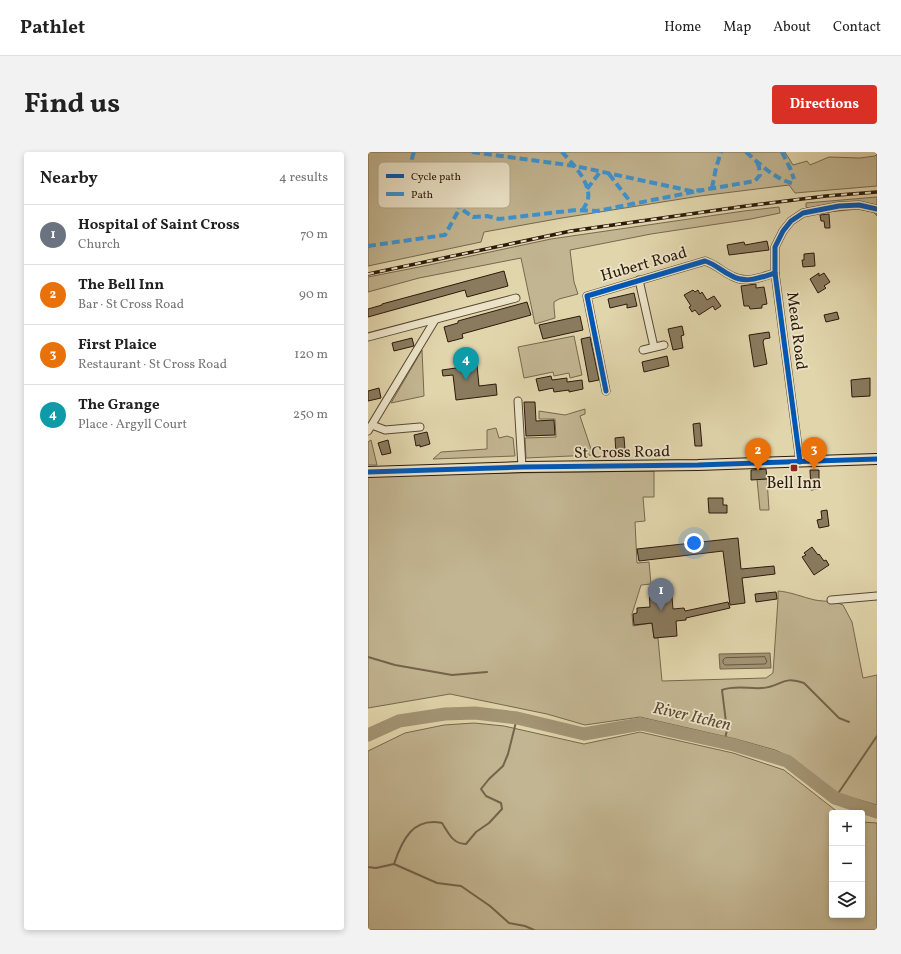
<!DOCTYPE html>
<html lang="en">
<head>
<meta charset="utf-8">
<style>
  :root { --surface:#fff; --page:#f2f2f2; --text:#222; --muted:#767676; --line:#e0e0e0; --accent:#d93025 }
  body { margin:0; font-family:Vollkorn,serif; background:var(--page); color:var(--text) }
  .controls { position:absolute; right:12px; bottom:12px; display:grid; overflow:hidden; border-radius:4px; box-shadow:0 2px 6px #0003 }
  .controls button { width:36px; height:36px; display:grid; place-items:center; padding:0; border:0; border-bottom:1px solid var(--line); background:var(--surface); color:var(--text); font:20px sans-serif }
  .you { position:absolute; left:326px; top:391px; width:14px; height:14px; margin:-10px; border:3px solid #fff; border-radius:50%; background:#1a73e8; box-shadow:0 0 0 6px #1a73e833 }
  .badge { display:grid; place-items:center; width:26px; height:26px; border-radius:50%; background:var(--accent); color:#fff; font-size:13px; font-weight:700 }
  .pin { position:absolute; translate:-50% -33px; filter:drop-shadow(0 1px 2px #0008) }
  .pin::after { content:''; position:absolute; top:21px; width:14px; height:12px; background:inherit; clip-path:polygon(0 0,100% 0,50% 100%) }
  .list { margin:0; padding:0; list-style:none }
  h2 { display:flex; justify-content:space-between; align-items:center; height:52px; margin:0; padding:0 16px; font-size:17px }
  h2 small { font-size:13px; font-weight:400; color:var(--muted) }
  .list li { display:grid; grid-template-columns:26px 1fr auto; gap:12px; align-items:center; box-sizing:border-box; height:60px; padding:0 16px; border-top:1px solid var(--line) }
  .list b { display:block; font-size:15px; white-space:nowrap }
  .list p { margin:0; font-size:13px; white-space:nowrap; color:var(--muted) }
  .list em { font-size:13px; font-style:normal; color:var(--muted) }
  .icon { flex:none; width:22px; height:22px; fill:none; stroke:currentColor; stroke-width:2; stroke-linecap:round; stroke-linejoin:round }
  .map { position:relative; flex:none; width:509px; height:778px; overflow:hidden; border-radius:4px }
  header { display:flex; align-items:center; gap:24px; box-sizing:border-box; height:56px; padding:0 20px; background:var(--surface); border-bottom:1px solid var(--line) }
  header strong { font-size:19px }
  nav { display:flex; gap:22px; margin-inline-start:auto; font-size:14px }
  .intro { display:flex; align-items:center; justify-content:space-between; box-sizing:border-box; height:96px; padding:0 24px }
  h1 { margin:0; font-size:28px }
  .button { padding:10px 18px; border-radius:4px; background:var(--accent); color:#fff; font-size:14px; font-weight:700 }
  main { display:flex; gap:24px; padding:0 24px }
  aside { flex:1; background:var(--surface); border-radius:4px; box-shadow:0 2px 6px #0003 }
  .map>svg:first-child { display:block }
</style>
</head>
<body>
<header>
<strong>Pathlet</strong>
<nav><a>Home</a><a>Map</a><a>About</a><a>Contact</a></nav>
</header>
<div class="intro"><h1>Find us</h1><a class="button">Directions</a></div>
<main>
<aside>
<h2>Nearby<small>4 results</small></h2>
<ul class="list">
<li><span class="badge" style="background:#6b7280">1</span><div><b>Hospital of Saint Cross</b><p>Church</p></div><em>70 m</em></li>
<li><span class="badge" style="background:#e8710a">2</span><div><b>The Bell Inn</b><p>Bar · St Cross Road</p></div><em>90 m</em></li>
<li><span class="badge" style="background:#e8710a">3</span><div><b>First Plaice</b><p>Restaurant · St Cross Road</p></div><em>120 m</em></li>
<li><span class="badge" style="background:#0f9aa8">4</span><div><b>The Grange</b><p>Place · Argyll Court</p></div><em>250 m</em></li>
</ul>
</aside>
<div class="map">
<svg width="509" height="778" viewBox="0 0 509 778">
  <rect width="100%" height="100%" fill="#e1d5ac"/>
  <filter id="stains"><feTurbulence type="fractalNoise" baseFrequency=".005" numOctaves="4"/><feColorMatrix values="0 0 0 0 .2 0 0 0 0 .09 0 0 0 0 .02 0 0 0 .5 -.17"/></filter>
  <radialGradient id="worn" r=".72"><stop offset=".6" stop-color="#630" stop-opacity="0"/><stop offset="1" stop-color="#630" stop-opacity=".3"/></radialGradient>
  <g fill="#c2b591" stroke="#77684e">
    <polygon points="0,0 417,0 425,13 439,9 442,13 461,5 492,6 507,4 509,2 509,34 427,41 421,33 332,44 194,66 116,80 113,90 0,114"/>
    <polygon points="509,45 509,64 505,60 490,57 450,61 438,55 438,51"/>
    <polygon points="411,55 412,61 383,67 283,82 202,98 206,130 210,142 191,147 186,150 186,155 187,166 167,172 153,106 51,126 0,140 0,125 61,113 183,87 376,59"/>
    <polygon points="206,184 214,223 202,226 201,221 186,224 185,220 156,226 150,195"/>
    <polygon points="54,198 56,244 23,251"/>
    <polygon points="217,257 217,262 212,264 225,303 158,306 157,286 188,285 187,267 171,267 171,259 197,263"/>
    <polygon points="128,276 131,286 139,284 145,286 147,304 65,307 73,300 119,297 119,278"/>
    <polygon points="3,288 9,313 0,313 0,290"/>
    <path d="M286,319V345H275L277,369L267,370L269,411L281,410L283,432L273,433L264,462L265,474L284,471L286,486H290L294,529L398,526L405,521L410,447V439C423,440 434,445 447,448C458,450 463,448 475,453L484,470L495,526L509,523V653L465,640L425,606L407,598L368,587L272,565L217,573L179,562L82,542L0,556V323Z"/>
    <polygon points="389,327 399,327 401,358 392,358"/>
    <polygon points="106,571 136,574 216,592 272,580 365,601 416,618 471,661 464,661 464,763 494,763 494,670 509,671 509,778 0,778 0,599 37,581 76,573"/>
  </g>
  <polygon fill="#a39575" stroke="#73644b" points="402,501 403,516 352,517 351,502"/>
  <g fill="none" stroke-linecap="round" stroke-linejoin="round">
    <polygon stroke="#685840" stroke-width="1" points="397,505 399,510 397,512 357,513 355,511 355,508 357,506"/>
    <g stroke="#73644b" stroke-width="2">
      <polyline points="0,505 27,513 84,523 119,520"/>
      <path d="M356,591L359,578L354,538C367,533 381,537 394,536C413,535 414,523 436,531L471,566L481,570"/>
      <polyline points="467,646 509,584"/>
      <path d="M26,712C34,688 45,665 74,671C81,682 85,692 98,692L108,680L121,671L134,657L133,651L118,644L113,637L121,627L135,614L140,602L149,566"/>
      <polyline points="0,715 8,716 26,712 69,731 93,734 122,754 141,771 157,774 166,778"/>
    </g>
    <polyline stroke="#a39575" stroke-width="13" points="0,583 31,569 77,562 107,561 149,566 216,582 273,572 366,593 419,609 467,646 509,660"/>
  </g>
  <g fill="#8a7b5f" stroke="#2c1a0b">
    <polygon points="461,62 462,76 457,76 456,69 453,69 452,63"/>
    <polygon points="399,89 401,98 361,103 359,93 376,90 377,93"/>
    <polygon points="446,101 447,114 435,115 434,108 436,108 436,102"/>
    <polygon points="136,119 140,134 99,145 97,138 0,165 0,157 14,153 14,152"/>
    <polygon points="451,121 451,124 456,121 462,130 456,134 458,136 450,141 442,127"/>
    <polygon points="388,132 388,136 396,135 399,152 394,153 394,156 382,157 381,154 376,154 373,134"/>
    <polygon points="325,138 327,140 330,138 332,142 334,140 339,148 346,144 353,154 347,158 345,154 331,163 327,158 324,160 321,155 323,154 316,143"/>
    <polygon points="266,141 269,154 259,156 259,152 242,156 240,147"/>
    <polygon points="159,150 163,163 94,182 95,186 80,190 76,175 90,171 90,169"/>
    <polygon points="469,160 471,167 458,170 456,163"/>
    <polygon points="212,164 215,178 175,187 171,173"/>
    <polygon points="314,174 316,183 313,184 315,196 305,198 300,177"/>
    <polygon points="401,180 402,186 396,187 395,190 399,212 386,215 381,183"/>
    <polygon points="222,185 231,228 221,230 213,187"/>
    <polygon points="44,186 46,194 26,199 24,191"/>
    <polygon points="299,204 301,214 276,220 274,210"/>
    <polygon points="109,213 111,234 128,232 129,243 88,248 85,223 75,224 74,218"/>
    <polygon points="183,224 184,228 199,226 199,230 214,228 215,237 201,240 201,238 186,240 185,236 171,239 168,227"/>
    <polygon points="502,226 502,244 484,245 483,228"/>
    <polygon points="11,236 13,246 0,249 0,239"/>
    <polygon points="156,250 167,250 168,269 186,268 187,283 158,284"/>
    <polygon points="332,271 334,294 327,294 325,272"/>
    <polygon points="59,280 62,292 52,295 52,293 48,294 46,283"/>
    <polygon points="256,285 257,298 255,298 255,302 248,302 247,286"/>
    <polygon points="20,288 23,301 14,303 10,291"/>
    <polygon points="398,317 399,327 383,328 383,318"/>
    <polygon points="442,318 451,318 451,331 450,332 450,337 443,338"/>
    <polygon points="340,346 355,346 355,353 359,353 359,361 341,361"/>
    <polygon points="459,358 461,374 451,376 449,368 454,367 453,359"/>
    <polygon points="370,386 373,417 406,414 407,422 374,426 377,451 362,453 355,399 271,409 269,397"/>
    <polygon points="444,395 450,403 451,402 456,409 458,408 461,413 446,423 434,405 438,403 436,401"/>
    <polygon points="296,431 297,434 303,433 305,457 316,456 317,459 360,450 362,456 318,466 318,468 308,469 309,484 286,486 284,471 266,473 265,462 269,461 269,456 282,455 281,436 285,436 285,432"/>
    <polygon points="408,440 409,447 388,450 387,442"/>
  </g>
  <g fill="none" stroke-linecap="round" stroke-linejoin="round">
    <g stroke="#594933" stroke-width="9">
      <g id="minor">
        <polyline points="271,128 286,195"/>
        <polyline points="0,185 148,146"/>
        <polyline points="275,198 296,193"/>
        <path d="M238,239L219,144L337,109C349,113 353,119 364,124C378,132 394,125 407,121"/>
        <polyline points="150,249 154,315"/>
        <polyline points="4,273 17,278 52,275"/>
        <polyline points="0,279 67,168"/>
        <polyline points="432,310 407,121 407,95 415,79 423,69 435,61 471,54 491,53 509,57"/>
        <polyline points="463,448 509,444"/>
      </g>
    </g>
    <g stroke="#2c1a0b" stroke-width="12">
      <polyline id="secondary" points="0,320 154,315 330,313 509,307"/>
    </g>
    <use href="#minor" stroke="#ece4c9" stroke-width="7"/>
    <use href="#secondary" stroke="#ece4c9" stroke-width="10"/>
    <g stroke="#2c1a0b" stroke-width="3.5">
      <polyline id="rail" points="0,122 203,79 378,54 458,44 509,40"/>
    </g>
    <use href="#rail" stroke="#ece4c9" stroke-width="2" stroke-dasharray="6" stroke-linecap="butt"/>
    <g stroke="#3c94d2" stroke-width="4" stroke-dasharray="8 4" stroke-linecap="butt">
      <path d="M46,0C42,10 43,16 48,26L105,65L119,64L131,67L208,58L229,59L335,38"/>
      <polyline points="104,0 207,14 323,39 335,38 387,29 392,23 391,15 388,8"/>
      <path d="M194,0C204,11 223,30 220,47C220,50 216,55 215,58"/>
      <path d="M378,0C393,13 408,28 427,32"/>
      <polyline points="414,0 422,16 426,27"/>
      <polyline points="241,22 264,52"/>
      <polyline points="344,36 348,16 353,0"/>
      <polyline points="219,37 232,20"/>
      <polyline points="0,94 77,83 92,56"/>
    </g>
    <g stroke="#ece4c9" stroke-width="8">
      <g id="cycleway">
        <path d="M238,239L219,144L337,109C349,113 353,119 364,124C378,132 394,125 407,121"/>
        <polyline points="432,310 407,121 407,95 415,79 423,69 435,61 471,54 491,53 509,57"/>
        <polyline points="0,320 154,315 330,313 509,307"/>
      </g>
    </g>
    <use href="#cycleway" stroke="#0057b8" stroke-width="5"/>
  </g>
  <rect fill="#8f2418" stroke="#ece4c9" stroke-width="1.5" x="422" y="312" width="8" height="8" rx="2"/>
  <g text-anchor="middle" dominant-baseline="central" stroke-width="3.5" stroke-linejoin="round" paint-order="stroke">
    <g font-size="16" fill="#2c1a0b" stroke="#ece4c9">
      <text transform="translate(276 113) rotate(-16)">Hubert Road</text>
      <text transform="translate(428 179) rotate(83)">Mead Road</text>
      <text transform="translate(254 301) rotate(-1)">St Cross Road</text>
    </g>
    <g font-size="16" fill="#2c1a0b" stroke="#ece4c9">
      <text x="426" y="332">Bell Inn</text>
    </g>
    <g font-size="17" font-style="italic" fill="#5c4b35" stroke="#ece4c9">
      <text transform="translate(324 565) rotate(13)">River Itchen</text>
    </g>
  </g>
  <rect x="10" y="10" width="132" height="46" rx="6" fill="#ece4c9" stroke="#b2a790" stroke-width="1"/>
  <rect x="18" y="22" width="18" height="4" fill="#0057b8"/>
  <rect x="18" y="40" width="18" height="4" fill="#3c94d2"/>
  <g font-size="11" fill="#2c1a0b">
    <text x="43" y="28">Cycle path</text>
    <text x="43" y="46">Path</text>
  </g>
  <rect width="100%" height="100%" filter="url(#stains)"/>
  <rect width="100%" height="100%" fill="url(#worn)"/>
</svg>
<div class="controls">
<button>+</button>
<button>−</button>
<button><svg class="icon" aria-label="layers" viewBox="0 0 24 24"><path d="M12 4l9 5-9 5-9-5zM3 14l9 5 9-5"/></svg></button>
</div>
<div class="you"></div>
<div class="pin badge" style="left:293px;top:459px;background:#6b7280">1</div>
<div class="pin badge" style="left:390px;top:319px;background:#e8710a">2</div>
<div class="pin badge" style="left:446px;top:318px;background:#e8710a">3</div>
<div class="pin badge" style="left:98px;top:228px;background:#0f9aa8">4</div>
</div>
</main>
</body>
</html>
